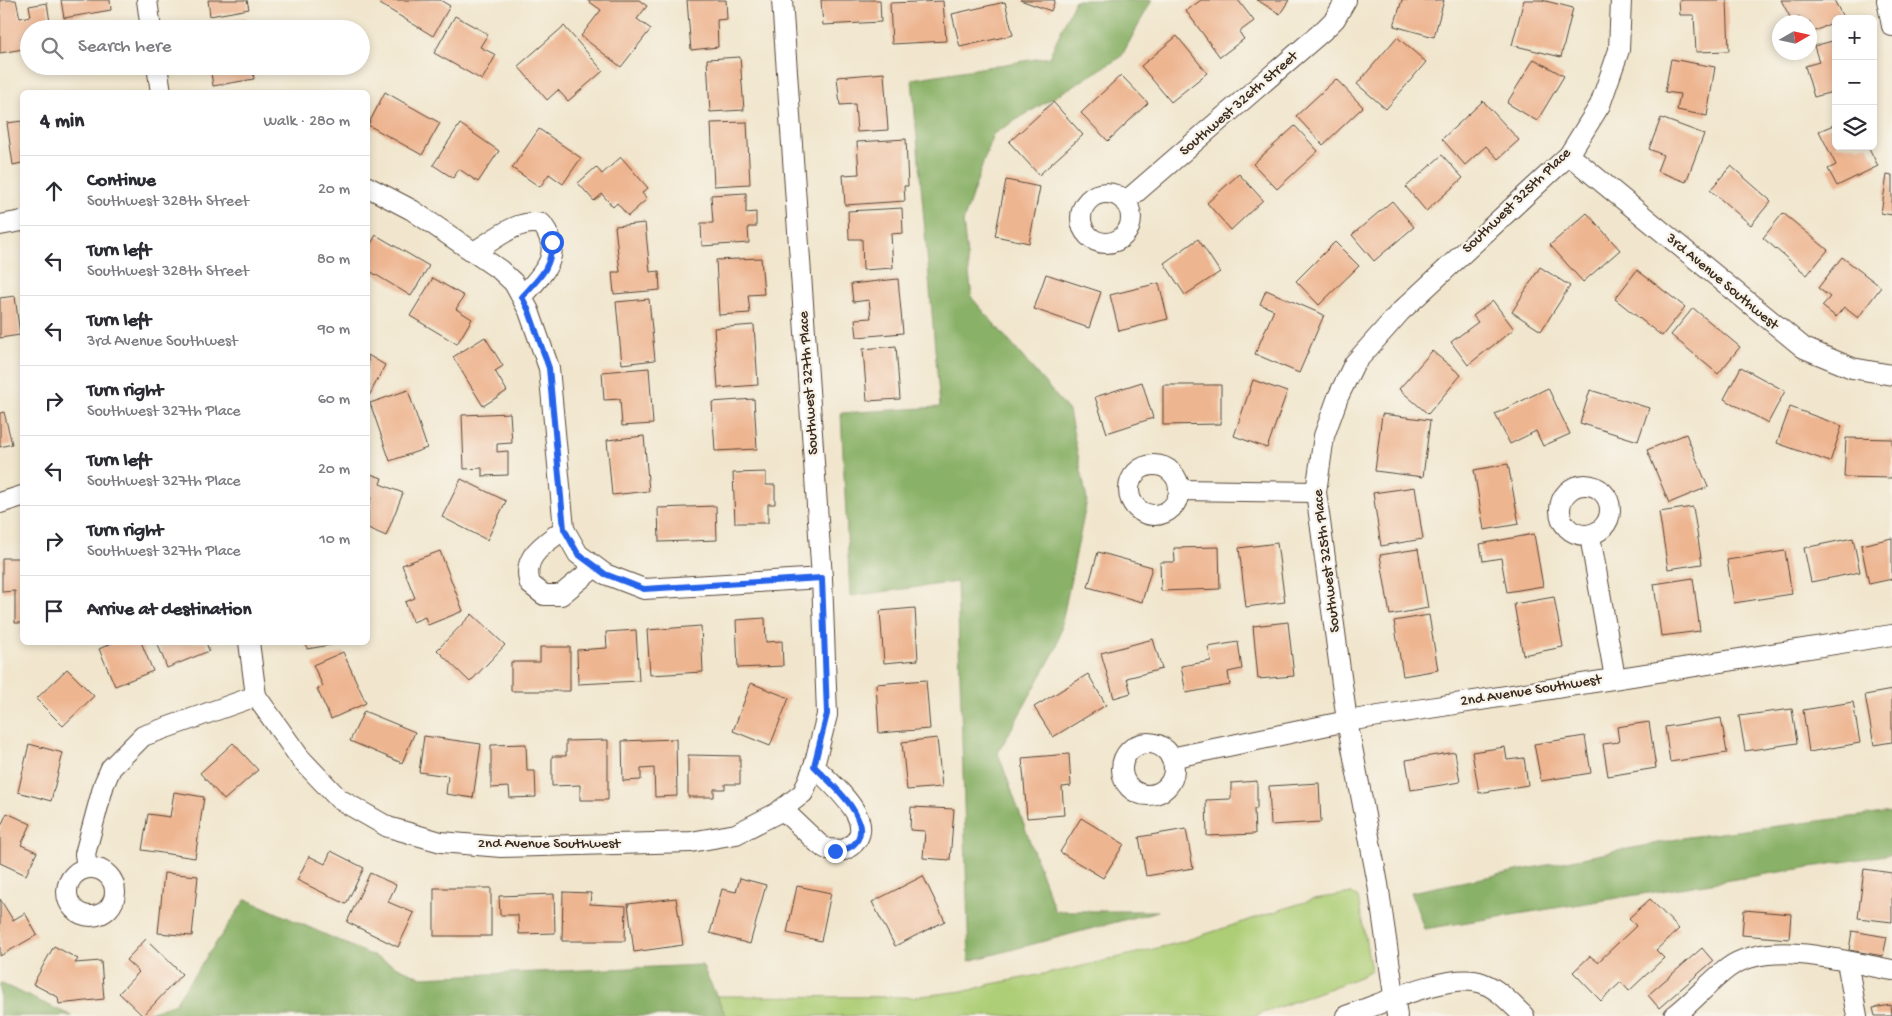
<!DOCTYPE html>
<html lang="en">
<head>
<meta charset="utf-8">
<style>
  :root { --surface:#fff; --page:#f2f2f3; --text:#2b2b33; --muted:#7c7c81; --line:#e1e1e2 }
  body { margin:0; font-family:"Gochi Hand",sans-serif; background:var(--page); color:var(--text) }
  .controls { position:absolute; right:15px; top:15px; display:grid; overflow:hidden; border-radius:8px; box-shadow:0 2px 8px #0003 }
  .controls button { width:45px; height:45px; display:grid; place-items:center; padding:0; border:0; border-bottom:1px solid var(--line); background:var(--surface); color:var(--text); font:25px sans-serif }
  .compass { position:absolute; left:1772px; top:15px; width:45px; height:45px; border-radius:50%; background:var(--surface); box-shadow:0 2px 8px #0003; rotate:81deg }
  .stop { position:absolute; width:15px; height:15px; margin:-11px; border:4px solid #2563eb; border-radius:50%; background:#fff }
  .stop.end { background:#2563eb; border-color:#fff; box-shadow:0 1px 5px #0008 }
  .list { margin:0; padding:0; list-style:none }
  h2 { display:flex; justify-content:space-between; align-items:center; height:65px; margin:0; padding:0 20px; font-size:21px }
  h2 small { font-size:16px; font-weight:400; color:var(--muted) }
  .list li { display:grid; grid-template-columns:32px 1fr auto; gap:15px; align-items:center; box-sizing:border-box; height:70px; padding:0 20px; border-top:1px solid var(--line) }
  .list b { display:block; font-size:19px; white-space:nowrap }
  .list p { margin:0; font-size:16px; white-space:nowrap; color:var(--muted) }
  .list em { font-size:16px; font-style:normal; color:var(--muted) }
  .icon { flex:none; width:28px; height:28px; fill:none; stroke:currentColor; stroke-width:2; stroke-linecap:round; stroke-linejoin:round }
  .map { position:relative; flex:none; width:1892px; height:1016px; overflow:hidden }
  .search { position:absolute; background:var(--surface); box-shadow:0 2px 8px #0003; left:20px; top:20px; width:350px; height:55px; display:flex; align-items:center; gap:12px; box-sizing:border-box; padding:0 18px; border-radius:28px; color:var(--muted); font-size:19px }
  .panel { position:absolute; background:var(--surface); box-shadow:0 2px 8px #0003; left:20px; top:90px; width:350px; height:555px; border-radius:8px }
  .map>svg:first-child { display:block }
</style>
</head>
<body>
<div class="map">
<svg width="1892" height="1016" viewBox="0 0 1892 1016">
  <rect width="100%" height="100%" fill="#f7f3e8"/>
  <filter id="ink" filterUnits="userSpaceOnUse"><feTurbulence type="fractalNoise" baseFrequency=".02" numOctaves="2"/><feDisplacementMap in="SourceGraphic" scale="10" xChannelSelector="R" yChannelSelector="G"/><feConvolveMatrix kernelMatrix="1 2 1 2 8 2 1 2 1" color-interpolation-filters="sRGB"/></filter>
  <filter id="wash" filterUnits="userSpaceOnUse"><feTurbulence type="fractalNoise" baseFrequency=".0096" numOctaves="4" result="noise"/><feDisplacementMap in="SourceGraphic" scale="20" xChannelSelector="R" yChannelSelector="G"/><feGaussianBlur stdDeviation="1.12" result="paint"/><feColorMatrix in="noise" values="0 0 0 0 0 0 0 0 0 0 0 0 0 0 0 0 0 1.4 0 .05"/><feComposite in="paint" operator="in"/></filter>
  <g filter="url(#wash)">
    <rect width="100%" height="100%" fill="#f1e6cd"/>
    <polygon fill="#adce76" stroke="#747c4a" points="1352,893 1358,898 1371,970 1360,977 1255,1016 726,1016 716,996 913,997 971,990 991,984 1070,969 1178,943 1314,899"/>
    <g fill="#8ab167" stroke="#626e42">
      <polygon points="1075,0 1152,0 1121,57 993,134 963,222 972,298 1069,411 1087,500 1057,647 998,753 1055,911 1158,911 969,961 957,582 850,596 841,413 940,407 912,79 1049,57"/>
      <polygon points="1892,812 1892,854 1424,929 1411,892 1688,837"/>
      <polygon points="246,899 420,977 702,965 726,1016 138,1016 175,1003"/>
      <polygon points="0,983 72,1016 0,1016"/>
    </g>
    <g id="blocks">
      <g fill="#eeb591">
        <polygon points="0,0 16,0 20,18 31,16 29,6 47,3 51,29 29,29 29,48 0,53"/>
        <polygon points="61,0 110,0 111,10 64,18"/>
        <polygon points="208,0 247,0 249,9 210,16"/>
        <polygon points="383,0 440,0 450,6 433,36 380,4"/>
        <polygon points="587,0 639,0 647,6 637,19 651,29 621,67 581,36 601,10"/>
        <polygon points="687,0 726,0 727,19 717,20 718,47 691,50"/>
        <polygon points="821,0 880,0 881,22 823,25"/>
        <polygon points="1020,0 1055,0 1051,11"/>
        <polygon points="1201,0 1238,0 1254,21 1239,32 1244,39 1220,57 1186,11"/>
        <polygon points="1257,0 1289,0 1280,14"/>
        <polygon points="1402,0 1444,0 1434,37 1394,26"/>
        <polygon points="1524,0 1542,0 1573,8 1561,57 1512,45"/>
        <polygon points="1679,0 1727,0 1729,51 1696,52 1694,15 1680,15"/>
        <polygon points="1781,0 1834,0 1843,17 1810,34 1810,22 1802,22 1799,17 1792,21"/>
        <polygon points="943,1 946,41 892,44 890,3"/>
        <polygon points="1005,2 1013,35 960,47 952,14"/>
        <polygon points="455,16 488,34 480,47 496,55 482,80 434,53"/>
        <polygon points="245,18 247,29 205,29 204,24"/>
        <polygon points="564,26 603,71 568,101 558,90 547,100 518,66"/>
        <polygon points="1177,36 1207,73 1171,102 1141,66"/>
        <polygon points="1397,37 1426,62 1386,109 1357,84"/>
        <polygon points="1836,40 1836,91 1814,97 1805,66 1819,62 1814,46"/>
        <polygon points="740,57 744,110 710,112 707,59"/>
        <polygon points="1534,59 1564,76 1537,121 1507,103"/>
        <polygon points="1671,59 1715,67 1707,116 1677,110 1680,94 1665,92"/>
        <polygon points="210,66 252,66 254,79 213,86"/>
        <polygon points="884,73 888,130 857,132 855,104 840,105 837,77"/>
        <polygon points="1121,75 1148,103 1108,141 1081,113"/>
        <polygon points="1336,79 1363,107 1323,145 1296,116"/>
        <polygon points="385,92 440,123 422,155 368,125"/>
        <polygon points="1483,101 1519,140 1498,159 1486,146 1465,165 1442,139"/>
        <polygon points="1053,102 1083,135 1039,175 1009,142"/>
        <polygon points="1661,118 1704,134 1686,182 1657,171 1663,155 1649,149"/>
        <polygon points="22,121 22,163 13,165 7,123"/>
        <polygon points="747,122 750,184 714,186 711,123"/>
        <polygon points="460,124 499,151 478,182 459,169 453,178 433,165"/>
        <polygon points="1836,124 1836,146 1868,146 1878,166 1837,186 1828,169 1836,165 1819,131"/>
        <polygon points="1295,126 1318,151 1277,189 1253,164"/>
        <polygon points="539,129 581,158 563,184 549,174 540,187 512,168"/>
        <polygon points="906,139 908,186 904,186 905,201 845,205 843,175 859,174 857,142"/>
        <polygon points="1442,155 1463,178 1426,211 1406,187"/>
        <polygon points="621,157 648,188 642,193 647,199 628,216 617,203 613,207 602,194 594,201 578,183 596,167 602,174"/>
        <polygon points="1731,166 1771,201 1751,225 1710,190"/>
        <polygon points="1239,174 1263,200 1231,230 1207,203"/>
        <polygon points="1887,175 1892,176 1892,215 1881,213"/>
        <polygon points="1006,180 1040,187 1029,243 995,236"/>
        <polygon points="746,193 746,213 756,212 756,227 748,227 749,243 702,246 701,223 713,223 711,195"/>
        <polygon points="1392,201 1414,227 1374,261 1352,235"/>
        <polygon points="902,208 903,233 891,234 893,268 863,270 862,239 849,239 848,211"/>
        <polygon points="1587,213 1620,250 1583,282 1550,245"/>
        <polygon points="1783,213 1828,250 1807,275 1763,238"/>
        <polygon points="645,223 650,272 659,271 660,290 614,294 612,272 620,272 615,226"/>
        <polygon points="376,235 429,266 411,296 368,270 368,249"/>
        <polygon points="1198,239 1220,272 1185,295 1164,263"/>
        <polygon points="1335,242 1359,266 1319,305 1296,281"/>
        <polygon points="1842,257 1881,287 1858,318 1844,307 1836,317 1822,306 1830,297 1818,288"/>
        <polygon points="761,258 764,294 748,295 750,313 719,315 716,260"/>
        <polygon points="1540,267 1570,286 1541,331 1512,312"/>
        <polygon points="1637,270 1685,307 1662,336 1615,299"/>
        <polygon points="1046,274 1101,292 1089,328 1034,309"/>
        <polygon points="433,278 464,296 456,309 472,319 457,344 410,316"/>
        <polygon points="898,279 903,333 857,337 855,319 871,318 869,300 853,302 851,284"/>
        <polygon points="1159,283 1168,319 1119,331 1110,295"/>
        <polygon points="1266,290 1324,315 1299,373 1255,354 1274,310 1260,304"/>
        <polygon points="15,296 20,335 0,338 0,298"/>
        <polygon points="649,299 655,360 622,364 616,302"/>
        <polygon points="1493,301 1514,329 1468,365 1451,342 1478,322 1473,316"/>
        <polygon points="1693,308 1740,347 1718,374 1671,335"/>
        <polygon points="754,325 758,385 718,388 714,328"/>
        <polygon points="485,337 503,366 495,371 507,391 483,406 453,357"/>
        <polygon points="896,346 900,399 867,401 863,349"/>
        <polygon points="1432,351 1461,375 1428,414 1399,389"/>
        <polygon points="368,355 385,365 369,396 368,395"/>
        <polygon points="1741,367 1785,391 1768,423 1724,399"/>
        <polygon points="649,368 653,424 622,426 620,399 604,400 602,372"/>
        <polygon points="1253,380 1287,392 1267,448 1234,436"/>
        <polygon points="1142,382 1153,418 1107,433 1095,397"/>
        <polygon points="1163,385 1221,385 1221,424 1163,425"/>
        <polygon points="1548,388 1570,434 1543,446 1536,431 1510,444 1495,414"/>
        <polygon points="408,390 427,448 390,461 370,403"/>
        <polygon points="1590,390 1649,408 1638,441 1580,423"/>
        <polygon points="754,399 757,449 715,451 712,402"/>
        <polygon points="1790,407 1842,426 1830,462 1777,443"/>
        <polygon points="4,412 12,444 0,447 0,413"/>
        <polygon points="510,413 512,443 497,444 497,452 508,451 508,475 482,476 482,468 464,469 462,415"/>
        <polygon points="1382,414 1430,420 1423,477 1375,471"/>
        <polygon points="1686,434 1708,487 1669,503 1647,450"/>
        <polygon points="644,436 649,491 612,495 607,440"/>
        <polygon points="1846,438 1892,439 1892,478 1844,477"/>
        <polygon points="1508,464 1519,524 1484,530 1474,470"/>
        <polygon points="766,472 766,485 775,485 775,504 768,504 768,523 735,523 733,473"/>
        <polygon points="368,473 382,478 380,484 403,493 386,536 368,528 368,507 371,498 368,496"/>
        <polygon points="461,479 506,501 487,540 442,517"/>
        <polygon points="1415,487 1423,539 1381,546 1373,493"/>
        <polygon points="716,506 717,540 659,542 658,508"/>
        <polygon points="1693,507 1702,564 1668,569 1659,512"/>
        <polygon points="1534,534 1543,586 1507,592 1501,558 1483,561 1480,544"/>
        <polygon points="1853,538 1860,572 1811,582 1804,548"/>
        <polygon points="1892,538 1892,579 1869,584 1861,545"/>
        <polygon points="1277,543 1285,602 1246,607 1239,548"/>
        <polygon points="1219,547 1220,589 1161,591 1160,562 1175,562 1174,548"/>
        <polygon points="1418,549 1428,608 1390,615 1380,555"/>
        <polygon points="440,551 463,611 428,625 425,617 413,622 405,602 415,598 402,565"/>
        <polygon points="1785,551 1792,594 1734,603 1727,560"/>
        <polygon points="1098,552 1152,567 1142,602 1088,587"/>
        <polygon points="2,558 22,558 22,623 15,623 15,591 2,592"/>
        <polygon points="1693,578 1700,631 1661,636 1654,584"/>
        <polygon points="1554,597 1563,647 1523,655 1514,604"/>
        <polygon points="915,608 918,660 884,663 880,611"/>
        <polygon points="472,614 505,645 470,682 437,650"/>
        <polygon points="1429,615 1438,670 1403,676 1394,621"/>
        <polygon points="765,618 766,642 782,641 783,666 738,668 736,620"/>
        <polygon points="1288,622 1294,676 1258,679 1253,626"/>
        <polygon points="701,626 703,672 650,675 647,630"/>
        <polygon points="636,630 639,681 578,684 577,650 607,648 606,632"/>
        <polygon points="1153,639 1162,669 1127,678 1131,693 1114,698 1101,653"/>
        <polygon points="114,642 141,642 153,671 115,686 99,649"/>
        <polygon points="157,642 206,642 209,651 167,668"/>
        <polygon points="306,642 336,642 336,644 307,649"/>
        <polygon points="1238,642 1242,669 1228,672 1230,685 1186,693 1181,666 1211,661 1208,647"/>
        <polygon points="540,647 570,647 570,691 511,691 511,662 540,662"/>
        <polygon points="343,652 366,703 331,719 317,689 323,686 313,665"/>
        <polygon points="67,669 94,696 63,726 36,699"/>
        <polygon points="1088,674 1106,705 1053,737 1034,707"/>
        <polygon points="926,680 930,729 879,733 876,684"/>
        <polygon points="751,683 789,698 770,746 733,731"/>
        <polygon points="1892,690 1892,742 1874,745 1865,695"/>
        <polygon points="1853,702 1860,743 1809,752 1803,710"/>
        <polygon points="1792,709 1797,743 1745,751 1739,716"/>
        <polygon points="364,711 415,732 402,763 350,741"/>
        <polygon points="1721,718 1727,753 1670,762 1665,727"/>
        <polygon points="1649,722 1656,768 1608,776 1603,744 1619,742 1617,727"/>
        <polygon points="424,736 481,744 473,798 446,794 448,776 419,772"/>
        <polygon points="1585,736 1591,773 1541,781 1534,744"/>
        <polygon points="937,738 942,787 907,790 902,742"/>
        <polygon points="676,739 677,796 655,797 654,768 641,769 641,780 623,781 622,741"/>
        <polygon points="608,740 608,800 580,800 580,785 552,786 552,756 566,756 566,741"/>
        <polygon points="233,743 258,770 224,800 200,773"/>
        <polygon points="29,744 63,753 51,801 18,792"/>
        <polygon points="526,744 527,771 535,771 536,797 510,798 509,787 491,788 491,745"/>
        <polygon points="1505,747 1507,760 1524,758 1528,785 1479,793 1472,752"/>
        <polygon points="1455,752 1460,782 1411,790 1406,760"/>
        <polygon points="1069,754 1071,786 1062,787 1064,815 1027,818 1022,758"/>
        <polygon points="688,755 740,756 740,784 725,784 725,789 714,789 714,797 688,797"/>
        <polygon points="1257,781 1257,809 1254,809 1255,834 1207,836 1206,800 1231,799 1231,783"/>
        <polygon points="1319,783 1321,822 1271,825 1269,786"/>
        <polygon points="174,792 204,797 195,858 142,850 148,814 170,817"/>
        <polygon points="911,807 954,809 950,860 923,858 925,831 910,830"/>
        <polygon points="7,813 31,824 21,845 37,852 26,875 0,863 0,828"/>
        <polygon points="1081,818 1124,844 1103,878 1060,852"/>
        <polygon points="1186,829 1193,868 1146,876 1139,837"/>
        <polygon points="331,851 364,868 346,904 297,880 309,856 325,864"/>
        <polygon points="1864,869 1892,873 1892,922 1858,918"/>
        <polygon points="164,873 198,876 192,936 158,933"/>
        <polygon points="370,873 396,885 388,902 414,913 398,947 347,922"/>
        <polygon points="923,876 945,921 895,946 872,902"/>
        <polygon points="740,878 766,885 750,944 710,933 722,889 736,892"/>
        <polygon points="797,886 831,893 821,941 787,933"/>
        <rect x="434" y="888" width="57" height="48"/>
        <polygon points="563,892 591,893 590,904 626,906 625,941 562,941"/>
        <polygon points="554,894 555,933 519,934 518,915 500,915 499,896"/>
        <polygon points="676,898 683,945 634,952 628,904"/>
        <polygon points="0,899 13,920 25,913 37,935 0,956"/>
        <polygon points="1650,899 1679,929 1656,950 1664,958 1629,991 1621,982 1601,1001 1573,972 1590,956 1598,962 1636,926 1629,918"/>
        <polygon points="1744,910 1791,914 1789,939 1742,935"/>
        <polygon points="1852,931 1887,937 1883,956 1849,950"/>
        <polygon points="146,939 182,974 143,1016 119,993 139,972 126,960"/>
        <polygon points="54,946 78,959 75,963 101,961 104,999 59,1004 58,997 33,984"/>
        <polygon points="1702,948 1713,961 1659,1008 1648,995"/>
        <polygon points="1891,1005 1892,1016 1875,1016 1873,1008"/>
      </g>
    </g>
  </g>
  <g filter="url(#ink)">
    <use href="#blocks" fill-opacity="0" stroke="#564638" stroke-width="1"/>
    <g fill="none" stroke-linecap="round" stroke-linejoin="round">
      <g stroke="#564638" stroke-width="22">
        <g id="minor">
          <polyline points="147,0 151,29"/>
          <polyline points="1887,0 1892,26"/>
          <polyline points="157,66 161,92"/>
          <polyline points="1569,155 1804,348 1852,368 1892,375"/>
          <polyline points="368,187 412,210 500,270 514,283 529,311 549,368 564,529 578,554 605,574 644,589 822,578"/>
          <circle cx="1106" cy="218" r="25"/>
          <polyline points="1125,202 1324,30 1335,19 1346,0"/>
          <polyline points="0,225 22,221"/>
          <path d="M474,252C494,240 518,218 542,224C565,255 543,273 522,297"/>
          <circle cx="1154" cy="490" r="25"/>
          <circle cx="1585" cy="510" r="25"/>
          <polyline points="1179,490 1316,492"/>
          <polyline points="0,503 22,496"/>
          <path d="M564,529C545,544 521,556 530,584L544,595H561L595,567"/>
          <polyline points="1590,536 1615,678"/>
          <polyline points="249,642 256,696 300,758 339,799 388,827 441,842 501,847 691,842 736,834 777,813 803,793 814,766 827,715 822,578 782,0"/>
          <circle cx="1148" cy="769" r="26"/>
          <polyline points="1171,758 1347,721 1892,635"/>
          <path d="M782,809L820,845L827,849L844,850C887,828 833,786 814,766"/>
          <polyline points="87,868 85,854 104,784 111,768 143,736 256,696"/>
          <circle cx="91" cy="892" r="24"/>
          <polyline points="1847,962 1857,1016"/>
          <path d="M1346,1016C1379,1005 1450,971 1482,983C1499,989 1511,1004 1524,1016"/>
          <polyline points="1397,1016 1378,884 1347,721 1316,492 1324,436 1338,397 1354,364 1400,312 1569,155 1600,105 1619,50 1621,0"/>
          <path d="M1674,1016C1694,1001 1709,982 1728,968C1770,938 1845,962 1892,970"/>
        </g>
      </g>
      <use href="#minor" stroke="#fff" stroke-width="20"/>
    </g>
  </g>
  <g fill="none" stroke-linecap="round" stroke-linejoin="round" filter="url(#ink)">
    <path stroke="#2563eb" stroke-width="6" d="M552,242C551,269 540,277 522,297L529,311L549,368L564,529L578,554L605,574L644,589L822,578L827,714L814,766C829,782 870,815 858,839C853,848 845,850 835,851"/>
  </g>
  <g text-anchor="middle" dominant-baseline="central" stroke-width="4.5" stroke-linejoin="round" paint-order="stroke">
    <g font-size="15" fill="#3b2a1e" stroke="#f7f3e8">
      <text transform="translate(1239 104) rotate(-41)">Southwest 326th Street</text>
      <text transform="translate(1517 201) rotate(-44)">Southwest 325th Place</text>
      <text transform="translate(1722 282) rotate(40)">3rd Avenue Southwest</text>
      <text transform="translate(809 383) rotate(-94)">Southwest 327th Place</text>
      <text transform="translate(1327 561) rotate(-97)">Southwest 325th Place</text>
      <text transform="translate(1531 691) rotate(-9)">2nd Avenue Southwest</text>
      <text x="549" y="844">2nd Avenue Southwest</text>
    </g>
  </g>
</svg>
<div class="controls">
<button>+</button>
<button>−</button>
<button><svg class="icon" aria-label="layers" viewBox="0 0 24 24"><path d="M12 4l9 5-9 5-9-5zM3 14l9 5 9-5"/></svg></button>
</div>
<svg class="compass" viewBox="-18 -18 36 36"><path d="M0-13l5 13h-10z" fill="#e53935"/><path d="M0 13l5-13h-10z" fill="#7c7c81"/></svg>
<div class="stop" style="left:552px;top:242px"></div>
<div class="stop end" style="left:835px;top:851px"></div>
<div class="search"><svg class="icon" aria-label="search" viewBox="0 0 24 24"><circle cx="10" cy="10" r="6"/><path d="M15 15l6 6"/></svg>Search here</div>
<section class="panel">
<h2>4 min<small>Walk · 280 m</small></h2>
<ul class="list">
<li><svg class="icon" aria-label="ahead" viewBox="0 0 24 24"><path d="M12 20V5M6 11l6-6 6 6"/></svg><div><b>Continue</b><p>Southwest 328th Street</p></div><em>20 m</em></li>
<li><svg class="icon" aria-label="left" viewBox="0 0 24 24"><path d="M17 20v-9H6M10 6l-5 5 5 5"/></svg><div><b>Turn left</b><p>Southwest 328th Street</p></div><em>80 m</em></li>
<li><svg class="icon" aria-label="left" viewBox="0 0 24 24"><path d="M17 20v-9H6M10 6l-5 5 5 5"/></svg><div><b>Turn left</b><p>3rd Avenue Southwest</p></div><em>90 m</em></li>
<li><svg class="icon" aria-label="right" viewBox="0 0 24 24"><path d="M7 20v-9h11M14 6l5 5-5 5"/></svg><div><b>Turn right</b><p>Southwest 327th Place</p></div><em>60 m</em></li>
<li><svg class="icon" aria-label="left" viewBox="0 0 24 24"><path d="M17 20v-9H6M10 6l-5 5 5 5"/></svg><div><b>Turn left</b><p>Southwest 327th Place</p></div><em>20 m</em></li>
<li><svg class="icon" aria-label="right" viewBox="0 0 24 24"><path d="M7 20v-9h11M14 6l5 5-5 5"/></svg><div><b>Turn right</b><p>Southwest 327th Place</p></div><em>10 m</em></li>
<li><svg class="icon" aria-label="arrive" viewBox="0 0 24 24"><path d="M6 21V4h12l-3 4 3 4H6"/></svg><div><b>Arrive at destination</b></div></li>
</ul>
</section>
</div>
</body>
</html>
